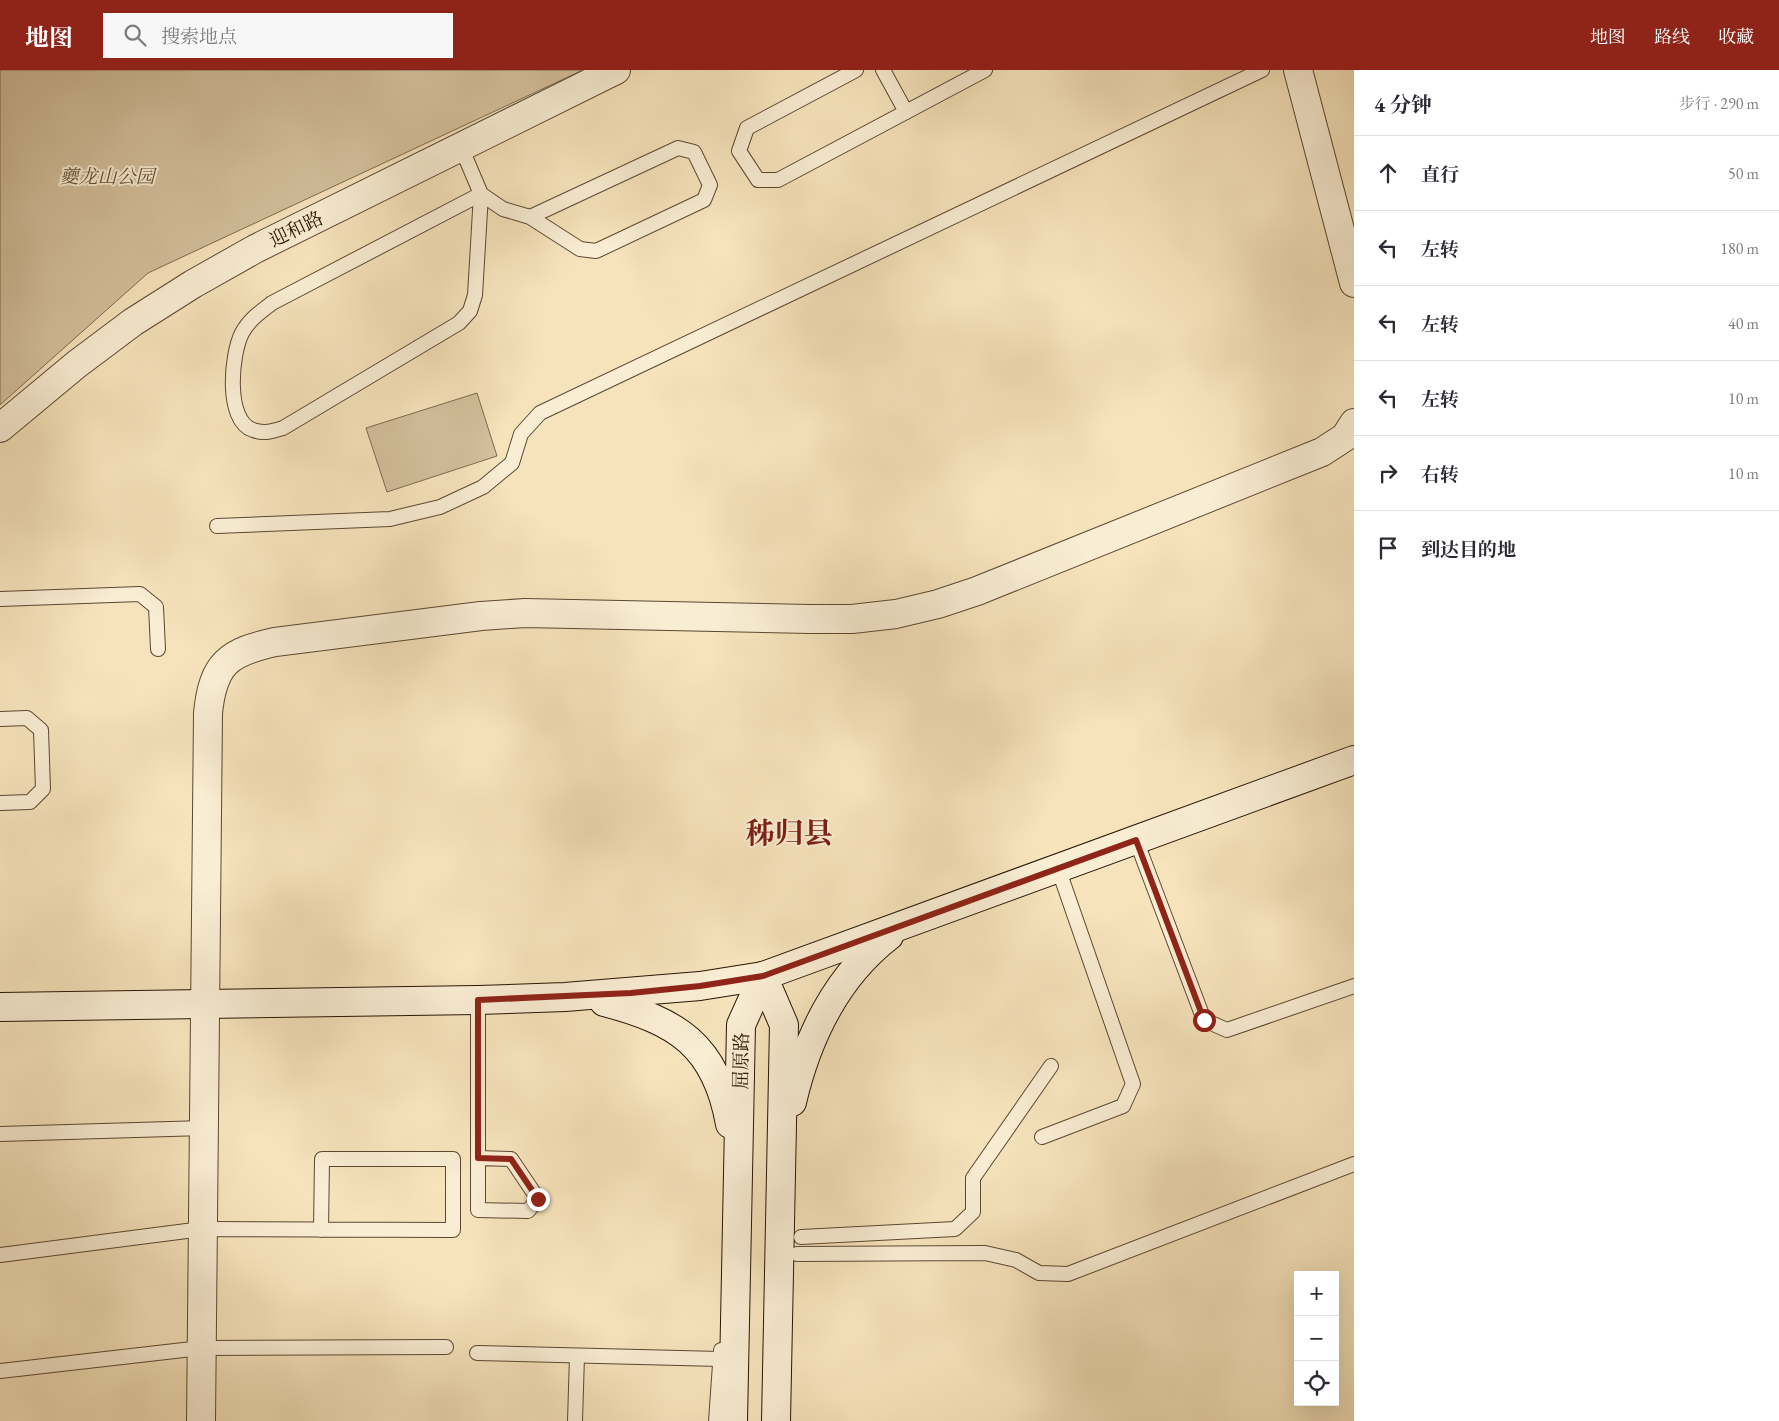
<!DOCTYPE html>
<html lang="zh">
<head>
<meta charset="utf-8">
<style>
  :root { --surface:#fff; --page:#f7f7f7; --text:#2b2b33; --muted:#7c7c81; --line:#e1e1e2; --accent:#8f2418 }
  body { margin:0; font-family:"EB Garamond","Noto Serif SC",serif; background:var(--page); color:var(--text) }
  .controls { position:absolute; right:15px; bottom:15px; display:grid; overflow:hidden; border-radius:0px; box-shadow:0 5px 20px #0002 }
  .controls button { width:45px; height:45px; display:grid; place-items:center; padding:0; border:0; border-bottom:1px solid var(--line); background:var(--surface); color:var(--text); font:25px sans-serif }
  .stop { position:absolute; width:15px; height:15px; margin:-11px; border:4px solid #8f2418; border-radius:50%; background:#fff }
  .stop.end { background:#8f2418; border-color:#fff; box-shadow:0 1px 5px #0008 }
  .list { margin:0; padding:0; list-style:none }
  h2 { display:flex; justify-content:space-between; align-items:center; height:65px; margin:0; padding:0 20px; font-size:21px }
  h2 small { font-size:16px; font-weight:400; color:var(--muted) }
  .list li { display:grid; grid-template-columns:32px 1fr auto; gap:15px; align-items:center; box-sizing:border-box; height:75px; padding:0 20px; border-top:1px solid var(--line) }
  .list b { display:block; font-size:19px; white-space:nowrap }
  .list em { font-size:16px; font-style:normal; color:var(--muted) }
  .icon { flex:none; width:28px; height:28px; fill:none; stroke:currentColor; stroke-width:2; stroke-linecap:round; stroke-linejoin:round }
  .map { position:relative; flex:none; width:1354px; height:1351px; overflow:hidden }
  header { display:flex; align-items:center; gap:30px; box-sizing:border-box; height:70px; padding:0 25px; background:var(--accent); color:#fff }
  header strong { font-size:24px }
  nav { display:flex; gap:28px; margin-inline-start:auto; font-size:18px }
  .search { width:350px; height:45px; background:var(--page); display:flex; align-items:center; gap:12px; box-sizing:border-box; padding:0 18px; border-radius:0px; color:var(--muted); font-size:19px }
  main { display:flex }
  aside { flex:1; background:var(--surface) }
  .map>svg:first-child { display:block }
</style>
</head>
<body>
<header>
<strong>地图</strong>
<div class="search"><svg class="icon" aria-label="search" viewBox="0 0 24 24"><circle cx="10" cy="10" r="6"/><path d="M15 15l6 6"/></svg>搜索地点</div>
<nav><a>地图</a><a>路线</a><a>收藏</a></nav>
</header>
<main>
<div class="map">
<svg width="1354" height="1351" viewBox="0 0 1354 1351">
  <rect width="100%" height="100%" fill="#f6e3bc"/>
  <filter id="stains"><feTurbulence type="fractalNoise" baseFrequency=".004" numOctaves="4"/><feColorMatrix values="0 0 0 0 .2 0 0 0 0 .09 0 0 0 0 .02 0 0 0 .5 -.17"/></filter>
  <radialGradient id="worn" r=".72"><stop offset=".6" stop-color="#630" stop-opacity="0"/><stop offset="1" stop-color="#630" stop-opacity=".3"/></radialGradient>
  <g fill="#d3c09d" stroke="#7d6a50">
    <polygon points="0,0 583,0 148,203 0,335"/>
    <polygon points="477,323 497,386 387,422 366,358"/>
  </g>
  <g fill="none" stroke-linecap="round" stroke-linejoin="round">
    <g stroke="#5b4831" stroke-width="16">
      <g id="service">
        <polyline points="856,0 747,58 739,81 758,110 778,110 985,0"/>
        <polyline points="883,0 906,42"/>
        <polyline points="461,77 481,124 503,139 530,147 580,179 596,181 704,130 710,115 694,82 678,78 530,147"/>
        <path d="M481,124L475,225L470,241L459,253L283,358C273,361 264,364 253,360C225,351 231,284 242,263C249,250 260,242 272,233Z"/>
        <polyline points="217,456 390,449 440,437 483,417 512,393 521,364 540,343 1262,0"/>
        <polyline points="0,529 140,524 156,537 158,579"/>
        <polyline points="0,649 27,648 41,660 43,719 30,732 0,733"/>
        <polyline points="1136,770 1204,950 1227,960 1354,916"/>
        <polyline points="478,930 478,1140 528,1141 538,1129 511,1089 478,1088"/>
        <polyline points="0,1064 204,1058"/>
        <polyline points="1042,1067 1123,1036 1133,1014 1058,798"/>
        <polyline points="801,1167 955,1159 973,1142 973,1108 1051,996"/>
        <polyline points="797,1184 985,1183 1016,1190 1039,1203 1068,1204 1354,1094"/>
        <polyline points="0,1185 202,1159 453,1160 453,1089 322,1089 321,1160"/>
        <polyline points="477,1283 720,1289"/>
        <polyline points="0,1301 201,1278 446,1277"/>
        <polyline points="575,1351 577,1286"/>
        <polyline points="716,1351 721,1280"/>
      </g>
    </g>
    <g stroke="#5b4831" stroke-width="30">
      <g id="minor">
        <polyline points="1298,0 1354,213"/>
        <path d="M201,1351L208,643C213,593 229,582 275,572L481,546L525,543L810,549H852L896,544L938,534L977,521L1322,382L1345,367L1354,353"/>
      </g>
    </g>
    <g stroke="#5b4831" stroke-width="30">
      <polyline id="tertiary" points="0,358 77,294 133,252 193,214 255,179 616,0"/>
    </g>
    <g stroke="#271503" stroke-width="30">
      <g id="secondary">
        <polyline points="763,906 784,955 776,1351"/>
        <path d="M604,932C677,951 716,975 730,1054"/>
        <polyline points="0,937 478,930 565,927 700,916 763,906 1354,690"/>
        <path d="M792,1032C807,968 836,907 889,866"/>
        <polyline points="733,1351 741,955 763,906"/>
      </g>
    </g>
    <use href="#service" stroke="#f9edd3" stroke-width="14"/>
    <use href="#minor" stroke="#f9edd3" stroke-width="28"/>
    <use href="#tertiary" stroke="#f9edd3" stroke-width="28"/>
    <use href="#secondary" stroke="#f9edd3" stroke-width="28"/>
  </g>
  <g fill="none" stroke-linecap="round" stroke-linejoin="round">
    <polyline stroke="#8f2418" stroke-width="6" points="538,1129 511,1089 478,1088 478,930 631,923 700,916 763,906 1136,770 1204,950"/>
  </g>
  <g text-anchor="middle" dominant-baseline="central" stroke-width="4" stroke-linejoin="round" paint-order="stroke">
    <g font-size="19" font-style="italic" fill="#635139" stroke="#f9edd3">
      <text x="107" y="106">夔龙山公园</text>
    </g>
    <g font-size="19" fill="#271503" stroke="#f9edd3">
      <text transform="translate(296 159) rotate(-26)">迎和路</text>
      <text transform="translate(741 991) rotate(-89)">屈原路</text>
    </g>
    <g font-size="29" font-weight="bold" fill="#7a1f14" stroke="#f9edd3">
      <text x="789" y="763">秭归县</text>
    </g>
  </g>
  <rect width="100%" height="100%" filter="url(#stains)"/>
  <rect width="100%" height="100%" fill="url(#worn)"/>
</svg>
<div class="controls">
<button>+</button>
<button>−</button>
<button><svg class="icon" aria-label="locate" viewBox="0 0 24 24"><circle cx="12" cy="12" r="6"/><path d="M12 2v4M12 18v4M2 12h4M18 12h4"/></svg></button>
</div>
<div class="stop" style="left:1204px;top:950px"></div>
<div class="stop end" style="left:538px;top:1129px"></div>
</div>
<aside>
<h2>4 分钟<small>步行 · 290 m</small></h2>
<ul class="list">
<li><svg class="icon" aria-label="ahead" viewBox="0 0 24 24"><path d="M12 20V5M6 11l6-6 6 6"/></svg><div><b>直行</b></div><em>50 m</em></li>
<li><svg class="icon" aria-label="left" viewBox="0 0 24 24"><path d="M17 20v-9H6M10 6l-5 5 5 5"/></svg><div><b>左转</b></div><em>180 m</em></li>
<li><svg class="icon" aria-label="left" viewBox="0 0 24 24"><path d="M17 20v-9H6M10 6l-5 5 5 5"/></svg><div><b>左转</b></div><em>40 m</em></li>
<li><svg class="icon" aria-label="left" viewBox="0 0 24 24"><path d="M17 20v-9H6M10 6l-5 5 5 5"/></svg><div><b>左转</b></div><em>10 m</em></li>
<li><svg class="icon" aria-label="right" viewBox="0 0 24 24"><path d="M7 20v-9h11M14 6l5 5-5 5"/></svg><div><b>右转</b></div><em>10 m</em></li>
<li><svg class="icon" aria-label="arrive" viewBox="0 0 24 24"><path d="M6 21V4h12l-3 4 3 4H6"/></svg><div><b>到达目的地</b></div></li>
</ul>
</aside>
</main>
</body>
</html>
